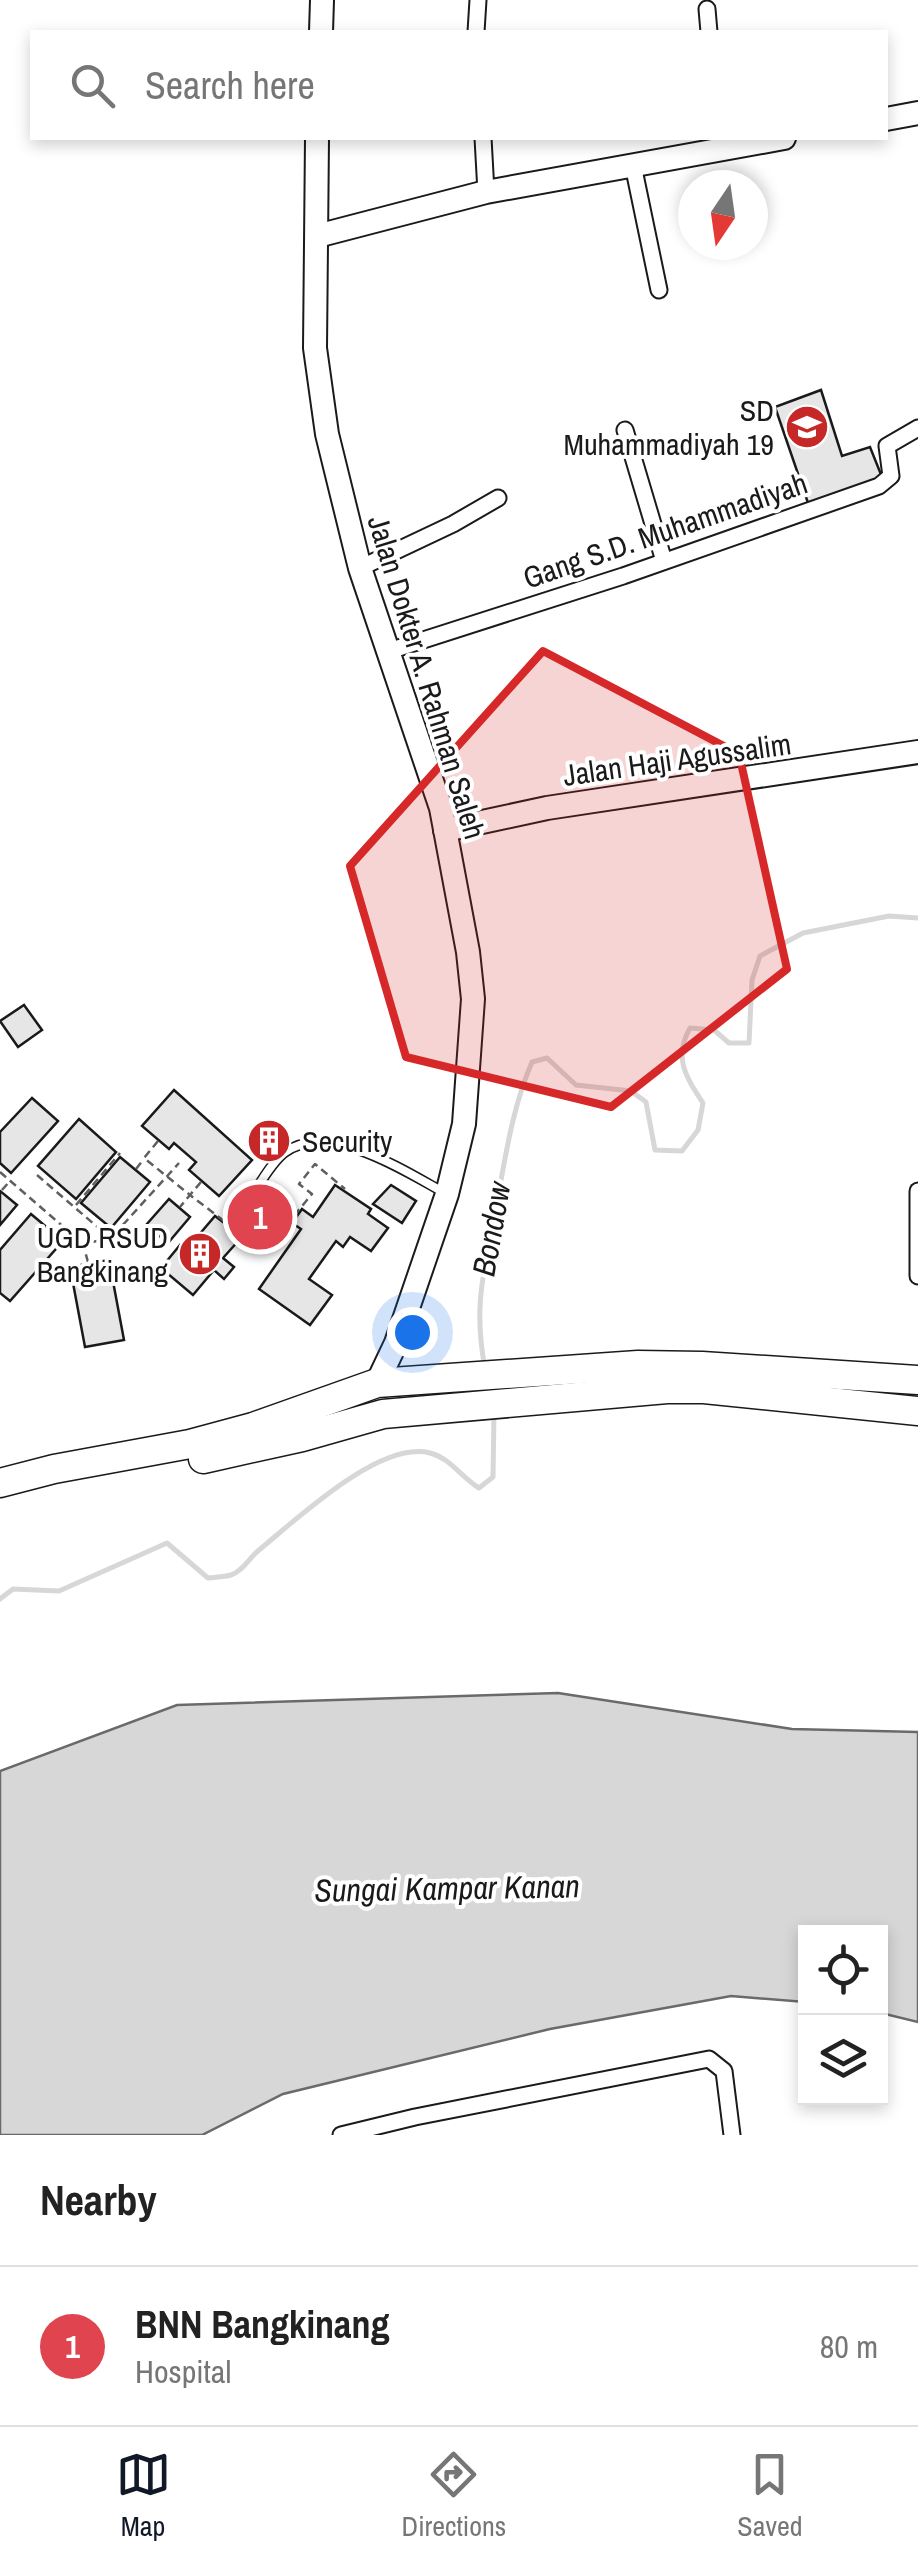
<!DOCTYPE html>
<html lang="en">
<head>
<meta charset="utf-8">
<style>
  :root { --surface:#fff; --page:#f2f2f2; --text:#222; --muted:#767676; --line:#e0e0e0; --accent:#111827 }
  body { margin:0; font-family:"Archivo Narrow",sans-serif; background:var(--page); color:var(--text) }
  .controls { position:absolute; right:30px; bottom:30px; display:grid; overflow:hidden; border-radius:0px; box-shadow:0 5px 15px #0003 }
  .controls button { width:90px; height:90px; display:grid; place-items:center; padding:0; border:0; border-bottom:2px solid var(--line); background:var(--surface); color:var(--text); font:50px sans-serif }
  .compass { position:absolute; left:678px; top:170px; width:90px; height:90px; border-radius:50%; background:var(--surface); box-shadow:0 5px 15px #0003; rotate:193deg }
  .you { position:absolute; left:412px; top:1332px; width:35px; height:35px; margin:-25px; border:8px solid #fff; border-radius:50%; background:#1a73e8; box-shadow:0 0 0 15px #1a73e833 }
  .badge { display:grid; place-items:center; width:65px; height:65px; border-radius:50%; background:var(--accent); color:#fff; font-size:32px; font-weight:700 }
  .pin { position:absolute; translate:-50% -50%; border:5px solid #fff; box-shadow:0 2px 10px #0006 }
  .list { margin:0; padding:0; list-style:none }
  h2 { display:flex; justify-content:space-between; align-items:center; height:130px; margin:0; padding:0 40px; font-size:42px }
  h2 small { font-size:32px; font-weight:400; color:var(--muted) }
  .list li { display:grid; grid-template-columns:65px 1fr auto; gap:30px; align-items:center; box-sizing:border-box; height:160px; padding:0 40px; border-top:2px solid var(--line) }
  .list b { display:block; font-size:38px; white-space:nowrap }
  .list p { margin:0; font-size:32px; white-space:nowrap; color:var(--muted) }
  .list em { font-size:32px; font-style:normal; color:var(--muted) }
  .icon { flex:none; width:55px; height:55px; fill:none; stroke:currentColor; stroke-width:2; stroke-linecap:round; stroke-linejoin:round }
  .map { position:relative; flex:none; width:918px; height:2135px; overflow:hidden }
  .search { position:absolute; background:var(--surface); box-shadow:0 5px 15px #0003; left:30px; right:30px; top:30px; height:110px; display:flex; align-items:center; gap:25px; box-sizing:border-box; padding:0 35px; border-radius:0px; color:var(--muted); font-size:38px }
  .sheet { height:290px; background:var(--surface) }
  nav { display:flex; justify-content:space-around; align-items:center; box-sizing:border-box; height:140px; border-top:2px solid var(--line); background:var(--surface); font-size:28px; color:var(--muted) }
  nav a { display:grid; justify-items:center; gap:5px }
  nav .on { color:var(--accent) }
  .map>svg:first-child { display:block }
</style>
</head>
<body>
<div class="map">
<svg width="918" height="2135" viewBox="0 0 918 2135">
  <rect width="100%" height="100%" fill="#fff"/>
  <polygon fill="#d7d7d7" stroke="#6a6a6a" stroke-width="2.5" points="558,1693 792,1729 918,1732 918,2022 881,2013 880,1932 806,1932 805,2002 731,1996 550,2029 283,2094 202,2135 0,2135 0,1771 177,1705"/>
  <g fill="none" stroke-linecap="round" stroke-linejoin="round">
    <g stroke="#d7d7d7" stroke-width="5">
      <path d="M485,1368C473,1307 484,1271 495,1213C505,1161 511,1111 532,1062L547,1058L576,1085L631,1091L646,1102L655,1150L682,1151L698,1130L703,1103C686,1077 673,1058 690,1028L714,1030L729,1043H749L752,980L760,956L803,933L889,916L918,918"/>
      <path d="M0,1599L13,1589L59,1591L167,1543L208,1578C215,1577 224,1577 231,1575C242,1572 250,1557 259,1550C297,1519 380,1440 430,1453C450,1458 461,1477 479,1488L493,1477L494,1413"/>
    </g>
  </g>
  <g fill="#e6e6e6" stroke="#1a1a1a" stroke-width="2.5">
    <polygon points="821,390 842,456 870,447 882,477 808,503 775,407"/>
    <polygon points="24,1005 42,1030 18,1047 0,1021"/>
    <polygon points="174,1090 252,1160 219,1196 189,1170 196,1162 174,1143 169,1149 142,1126"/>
    <polygon points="32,1098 58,1121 11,1173 0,1163 0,1132"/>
    <polygon points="79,1119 116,1152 76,1199 38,1166"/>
    <polygon points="120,1157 150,1182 111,1228 81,1203"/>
    <polygon points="335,1185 371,1209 368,1214 388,1228 371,1251 350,1237 343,1247 336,1241 309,1279 332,1295 310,1325 259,1289 301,1229 292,1223 302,1209 313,1217"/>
    <polygon points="391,1185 416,1201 402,1223 373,1204"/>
    <polygon points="0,1191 17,1205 0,1225"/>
    <polygon points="169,1199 190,1217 168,1243 146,1225"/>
    <polygon points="233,1210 247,1221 235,1235 240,1239 223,1258 234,1267 224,1279 214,1270 193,1295 161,1268 180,1245 186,1250 215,1216 223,1222"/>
    <polygon points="31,1214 63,1241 10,1301 0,1293 0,1250"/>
    <polygon points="109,1260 124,1340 85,1347 70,1267"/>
  </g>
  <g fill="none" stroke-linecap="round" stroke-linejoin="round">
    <g stroke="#1a1a1a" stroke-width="11">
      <path id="lane" d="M247,1203C258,1188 269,1165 284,1153C326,1120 405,1171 443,1192"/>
    </g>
    <g stroke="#1a1a1a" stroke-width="19">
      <g id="street">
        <polyline points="707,9 709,32"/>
        <polyline points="476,32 478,0"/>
        <polyline points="483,138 486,192"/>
        <polyline points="633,165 659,290"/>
        <polyline points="625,430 664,561"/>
        <polyline points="360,568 453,524 498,498"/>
        <polyline points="389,651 623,576 879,486 891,476 887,446 918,428"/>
        <polyline points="918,1191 918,1276"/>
        <polyline points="341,2135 415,2117 709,2059 724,2071 732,2135"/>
      </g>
    </g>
    <g stroke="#1a1a1a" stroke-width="26">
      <g id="secondary">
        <polyline points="321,32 322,0"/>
        <polyline points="886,119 918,113"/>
        <polyline points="317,138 315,348 327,434 360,568 441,808 468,952 473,999 464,1124 447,1194 396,1343 377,1383"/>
        <polyline points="317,236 486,192 784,138"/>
        <polyline points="445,830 547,808 918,752"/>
      </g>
    </g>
    <g stroke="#1a1a1a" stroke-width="31">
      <g id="highway">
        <polyline points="203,1459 302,1437 383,1414 667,1389 704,1389 918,1411"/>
        <polyline points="0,1483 54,1469 190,1444 253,1427 377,1383 638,1365 702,1366 918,1380"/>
      </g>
    </g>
    <g stroke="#5f5f5f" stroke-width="2.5" stroke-dasharray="8 5" stroke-linecap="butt">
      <polyline points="158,1141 144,1158 190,1195 180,1207"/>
      <polyline points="136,1169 143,1160"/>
      <polyline points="0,1172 82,1243"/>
      <polyline points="37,1175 109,1237"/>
      <polyline points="201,1182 190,1195 224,1221"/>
      <polyline points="2,1190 9,1182"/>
      <polyline points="76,1205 120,1153"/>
      <polyline points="240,1231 265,1251 312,1194 299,1184 315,1164 345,1189"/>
      <polyline points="88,1262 83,1244 111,1238 179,1163"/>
    </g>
    <use href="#lane" stroke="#fff" stroke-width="8"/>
    <use href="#street" stroke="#fff" stroke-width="15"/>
    <use href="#secondary" stroke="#fff" stroke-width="22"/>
    <use href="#highway" stroke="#fff" stroke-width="28"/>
  </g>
  <path fill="#d62828" fill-opacity="0.2" stroke="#d62828" stroke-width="8" stroke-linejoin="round" d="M543,651L739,754L787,969L611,1107L406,1057L350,866Z"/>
  <defs>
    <g id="school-disc" transform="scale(2.25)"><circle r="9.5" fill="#c62828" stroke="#fff"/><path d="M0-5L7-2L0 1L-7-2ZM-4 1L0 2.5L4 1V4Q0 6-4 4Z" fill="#fff"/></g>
    <g id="building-disc" transform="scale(2.25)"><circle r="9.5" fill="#c62828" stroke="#fff"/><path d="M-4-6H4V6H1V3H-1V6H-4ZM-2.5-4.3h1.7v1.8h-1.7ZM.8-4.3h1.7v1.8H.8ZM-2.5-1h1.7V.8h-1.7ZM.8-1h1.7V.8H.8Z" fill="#fff"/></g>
  </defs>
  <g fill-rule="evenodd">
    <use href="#school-disc" x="807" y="427"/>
    <use href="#building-disc" x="269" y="1141"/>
    <use href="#building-disc" x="200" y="1254"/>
  </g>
  <g text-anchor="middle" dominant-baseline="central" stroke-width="8" stroke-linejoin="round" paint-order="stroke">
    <g font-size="30" fill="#1a1a1a" stroke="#fff" text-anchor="end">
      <text x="774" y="410">SD<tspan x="774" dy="34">Muhammadiyah 19</tspan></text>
      <text x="302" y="1141" text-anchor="start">Security</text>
      <text x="168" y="1237">UGD RSUD<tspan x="168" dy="34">Bangkinang</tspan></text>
    </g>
    <g font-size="30" fill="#1a1a1a" stroke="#fff">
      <text transform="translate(665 530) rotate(-19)">Gang S.D. Muhammadiyah</text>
      <text transform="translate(427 677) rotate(73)">Jalan Dokter A. Rahman Saleh</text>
      <text transform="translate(677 759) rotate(-8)">Jalan Haji Agussalim</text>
    </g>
    <g font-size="32" font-style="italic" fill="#1a1a1a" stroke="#fff">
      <text transform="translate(491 1229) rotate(-80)">Bondow</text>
      <text transform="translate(447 1888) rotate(-1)">Sungai Kampar Kanan</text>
    </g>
  </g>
</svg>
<div class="controls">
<button><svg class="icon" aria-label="locate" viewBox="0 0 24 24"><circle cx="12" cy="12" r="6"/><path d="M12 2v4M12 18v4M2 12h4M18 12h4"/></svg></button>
<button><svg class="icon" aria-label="layers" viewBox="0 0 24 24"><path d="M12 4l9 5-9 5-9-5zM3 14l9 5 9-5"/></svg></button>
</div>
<svg class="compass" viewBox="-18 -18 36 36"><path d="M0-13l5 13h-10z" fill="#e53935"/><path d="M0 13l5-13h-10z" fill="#767676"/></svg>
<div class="you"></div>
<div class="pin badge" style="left:260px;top:1217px;background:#e0444e">1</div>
<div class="search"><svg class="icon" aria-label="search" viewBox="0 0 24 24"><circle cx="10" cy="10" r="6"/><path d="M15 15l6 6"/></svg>Search here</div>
</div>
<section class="sheet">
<h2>Nearby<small></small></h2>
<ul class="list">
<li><span class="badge" style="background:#e0444e">1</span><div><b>BNN Bangkinang</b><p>Hospital</p></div><em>80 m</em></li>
</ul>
</section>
<nav>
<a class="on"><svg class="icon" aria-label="map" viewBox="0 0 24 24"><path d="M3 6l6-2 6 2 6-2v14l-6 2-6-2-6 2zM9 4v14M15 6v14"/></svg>Map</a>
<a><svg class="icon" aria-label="directions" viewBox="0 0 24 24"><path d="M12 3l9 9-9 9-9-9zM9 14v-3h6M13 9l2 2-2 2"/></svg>Directions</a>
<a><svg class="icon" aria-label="saved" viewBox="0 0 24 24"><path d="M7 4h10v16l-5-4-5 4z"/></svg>Saved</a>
</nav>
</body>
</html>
